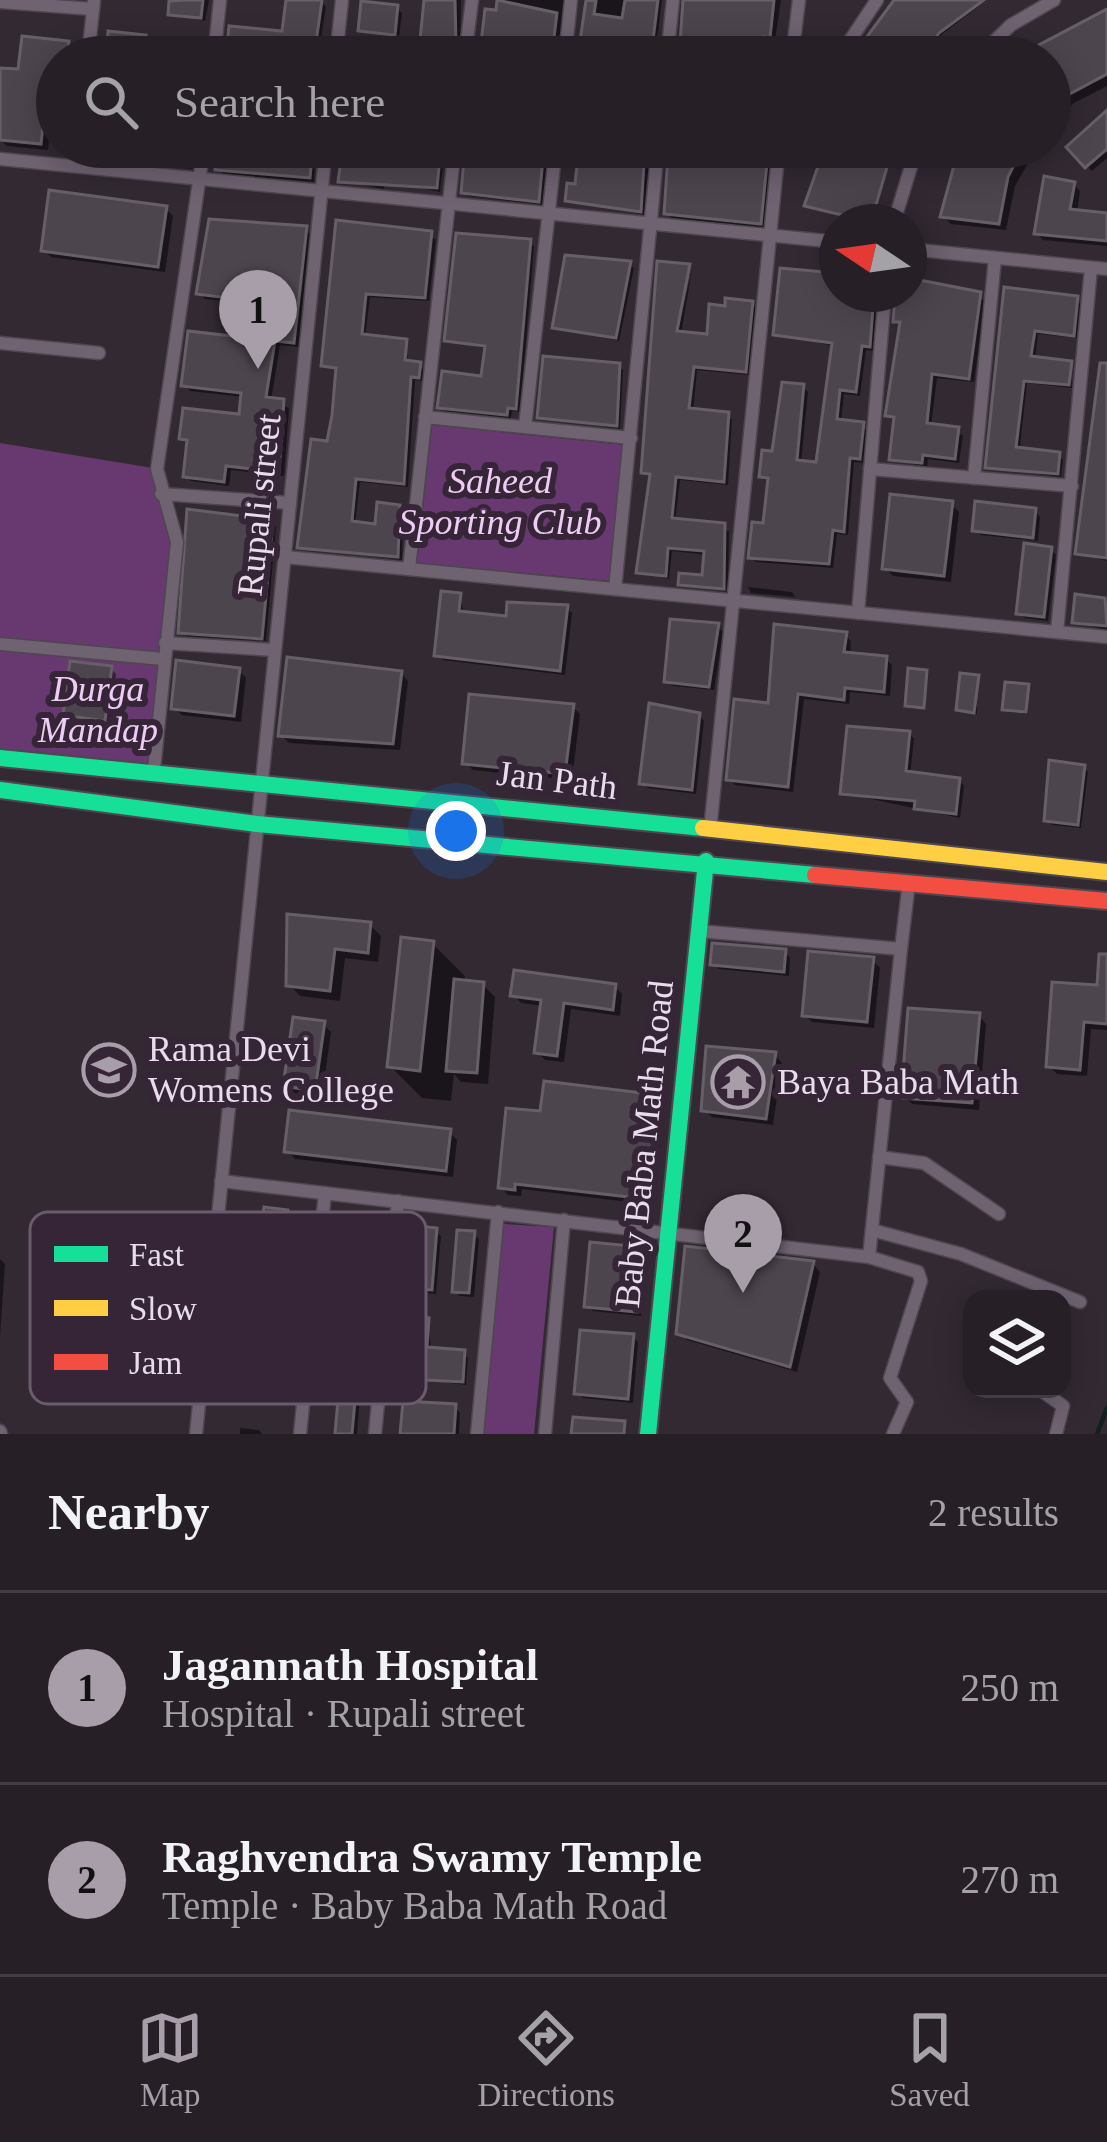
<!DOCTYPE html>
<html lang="en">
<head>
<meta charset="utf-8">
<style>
  :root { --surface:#261f26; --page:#2e272e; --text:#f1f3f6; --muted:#a4a2a7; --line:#423d43; --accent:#a89eaa }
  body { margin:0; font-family:"Times New Roman",serif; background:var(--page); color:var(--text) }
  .controls { position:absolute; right:36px; bottom:36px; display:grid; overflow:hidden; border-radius:24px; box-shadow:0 6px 30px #0003 }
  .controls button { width:108px; height:108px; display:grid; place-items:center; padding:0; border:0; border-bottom:3px solid var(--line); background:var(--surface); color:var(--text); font:60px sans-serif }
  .compass { position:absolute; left:819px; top:204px; width:108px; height:108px; border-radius:50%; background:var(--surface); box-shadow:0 6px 30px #0003; rotate:283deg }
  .you { position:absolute; left:456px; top:831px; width:42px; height:42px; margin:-30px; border:9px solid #fff; border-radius:50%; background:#1a73e8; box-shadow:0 0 0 18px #1a73e833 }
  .badge { display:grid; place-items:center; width:78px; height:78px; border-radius:50%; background:var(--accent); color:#111; font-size:39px; font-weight:700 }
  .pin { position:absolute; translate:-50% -99px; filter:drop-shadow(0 3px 6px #0008) }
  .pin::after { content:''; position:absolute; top:63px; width:42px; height:36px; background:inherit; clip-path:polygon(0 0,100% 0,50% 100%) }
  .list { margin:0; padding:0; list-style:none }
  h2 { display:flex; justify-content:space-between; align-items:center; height:156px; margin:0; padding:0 48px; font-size:51px }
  h2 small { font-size:39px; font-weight:400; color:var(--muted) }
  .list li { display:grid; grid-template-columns:78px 1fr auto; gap:36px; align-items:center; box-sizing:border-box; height:192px; padding:0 48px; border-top:3px solid var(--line) }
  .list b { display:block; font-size:45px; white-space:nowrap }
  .list p { margin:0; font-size:39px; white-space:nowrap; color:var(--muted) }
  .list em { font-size:39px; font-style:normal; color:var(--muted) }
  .icon { flex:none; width:66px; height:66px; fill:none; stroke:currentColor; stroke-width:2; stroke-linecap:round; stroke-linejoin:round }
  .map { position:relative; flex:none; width:1107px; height:1434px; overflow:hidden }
  .search { position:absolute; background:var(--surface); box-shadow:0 6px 30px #0003; left:36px; right:36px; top:36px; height:132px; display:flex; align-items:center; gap:30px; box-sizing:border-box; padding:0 42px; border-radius:66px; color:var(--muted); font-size:45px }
  .sheet { height:540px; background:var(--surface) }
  nav { display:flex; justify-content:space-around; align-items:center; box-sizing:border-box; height:168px; border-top:3px solid var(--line); background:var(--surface); font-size:33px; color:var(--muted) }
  nav a { display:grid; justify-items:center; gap:6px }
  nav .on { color:var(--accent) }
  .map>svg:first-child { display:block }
</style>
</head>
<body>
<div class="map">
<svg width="1107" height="1434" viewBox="0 0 1107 1434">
  <rect width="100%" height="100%" fill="#322933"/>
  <g fill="#683970">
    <polygon points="432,425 625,445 609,581 417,563"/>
    <polygon points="0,443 153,468 174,540 160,654 0,642"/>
    <polygon points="0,646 161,660 153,768 0,756"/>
    <polygon points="503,1224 554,1227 534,1434 484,1434"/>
  </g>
  <g fill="#0007">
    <polygon points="188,0 209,0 205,21 171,14"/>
    <polygon points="289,0 320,0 326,7 318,57 229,57 232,29 285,35"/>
    <polygon points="427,0 461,0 460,48 423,39"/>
    <polygon points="500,0 567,0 557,49 543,47 542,57 488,55 483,50"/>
    <polygon points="585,0 662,0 655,57 587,51 582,47"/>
    <polygon points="684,0 781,0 775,41 767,41 766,57 680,57"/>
    <polygon points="898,0 987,0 941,35 928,57 856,57"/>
    <polygon points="397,8 402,13 399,38 361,30"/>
    <polygon points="1107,16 1107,86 1074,103 1050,126 1050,57 1026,57"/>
    <polygon points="145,37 147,52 110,45"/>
    <polygon points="67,44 74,57 57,57 48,150 7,146 0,139 0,71 21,73"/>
    <polygon points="1107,114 1107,158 1092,171 1070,148"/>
    <polygon points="148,147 196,147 194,169 149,164"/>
    <polygon points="220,147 315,147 314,182 224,174 218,169"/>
    <polygon points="344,147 388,147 384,189 341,181"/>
    <polygon points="411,147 436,147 435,160 443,165 440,192 402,184"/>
    <polygon points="467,147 549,147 543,205 468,196 464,192"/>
    <polygon points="653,147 645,215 568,200 577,188 582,154 573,147"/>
    <polygon points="676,147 766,147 772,162 765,228 672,218 667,213"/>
    <polygon points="830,147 889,150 868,222 807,205"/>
    <polygon points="965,147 1037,147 1015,186 1006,230 951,224 944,216"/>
    <polygon points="1074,184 1080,191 1077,213 1107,216 1107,246 1043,240 1037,233"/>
    <polygon points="166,209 173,216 165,272 51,257 44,250"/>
    <polygon points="339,224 436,239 429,301 370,297 365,337 406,342 408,363 424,369 423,381 415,380 408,487 360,482 355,524 378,527 399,508 403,512 402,560 300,547 329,444 339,370 324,365"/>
    <polygon points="305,229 311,235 299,347 280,345 271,401 289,408 284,476 231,470 229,486 191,481 186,476 186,411 241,418 244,397 190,391 184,385 253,341 256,304 205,299 199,293"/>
    <polygon points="530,242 534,247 520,412 512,411 511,418 445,411 440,407 484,379 488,349 448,340"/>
    <polygon points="629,264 634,268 619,341 555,327"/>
    <polygon points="692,270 681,334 709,337 752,304 756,308 749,375 697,370 693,412 732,419 728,485 680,480 675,522 729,531 728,592 681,584 704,578 707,555 672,551 669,579 639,572 653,477 644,472"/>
    <polygon points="837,276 837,294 881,294 874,351 866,350 860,396 844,394 841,422 867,430 865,463 854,462 848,535 837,534 833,568 756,562 751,557 765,526 770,482 762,476 803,387 808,392 801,464 818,465 834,346 776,334"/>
    <polygon points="909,282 985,300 974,382 937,378 931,426 963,435 959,463 928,459 927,467 892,459 897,420 888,415 903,327 896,320 897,294 909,294"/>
    <polygon points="1006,291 1081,303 1077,338 1038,334 1035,360 1070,364 1072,388 1027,383 1021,437 1020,451 1063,459 1061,477 989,467"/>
    <polygon points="618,365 623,370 620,429 540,417"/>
    <polygon points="1107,381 1107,561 1078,553"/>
    <polygon points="951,504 959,512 951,582 893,576 885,568"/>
    <polygon points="1035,511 1040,517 1038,541 981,535 975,529"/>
    <polygon points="272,523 276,527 266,641 186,636 181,632"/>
    <polygon points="1050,549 1056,555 1048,621 1025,618 1019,613"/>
    <polygon points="748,587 792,592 795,597 751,593"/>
    <polygon points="460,596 464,615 508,619 567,608 572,613 565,675 443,660 437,655"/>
    <polygon points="1104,600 1107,630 1075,622"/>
    <polygon points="718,626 723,632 714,690 673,686 667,681"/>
    <polygon points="845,635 851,641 850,656 886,659 892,665 890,696 850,692 849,704 804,699 793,792 735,785 729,779 770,706"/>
    <polygon points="110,668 116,674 110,725 71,720 66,714"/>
    <polygon points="239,671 246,678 241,722 182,715 174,708"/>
    <polygon points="401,673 408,681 400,750 289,743 281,735"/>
    <polygon points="926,673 926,709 911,708 908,705"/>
    <polygon points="977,677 977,714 962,712 959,709"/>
    <polygon points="1027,687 1028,714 1008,712 1005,709"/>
    <polygon points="572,707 580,714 572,780 543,777 544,783 533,782 527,776 473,770 465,763"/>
    <polygon points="699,715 704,721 696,794 648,788 642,783"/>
    <polygon points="909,733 914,739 910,775 959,780 964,786 960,818 843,793"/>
    <polygon points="1083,767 1088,772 1081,828 1052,825 1048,820"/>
    <polygon points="290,917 370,925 381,936 378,962 345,958 340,1001 300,996 289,984"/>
    <polygon points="433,944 465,976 464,983 483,985 495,997 488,1084 461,1082 454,1074 451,1101 422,1098 390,1066"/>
    <polygon points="785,952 790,958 789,976 719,969 713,964"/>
    <polygon points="872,960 880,968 874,1028 812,1022 805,1015"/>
    <polygon points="1107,973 1107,1030 1091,1029 1087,1076 1057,1074 1049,1066"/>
    <polygon points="615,987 622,994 620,1016 571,1009 564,1062 545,1060 537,1052 543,1006 521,1003 514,995"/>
    <polygon points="979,1016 986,1024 979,1110 912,1104 904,1096"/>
    <polygon points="323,1024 331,1032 322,1097 294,1093 287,1085"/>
    <polygon points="775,1055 782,1063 773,1125 712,1117 704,1110"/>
    <polygon points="658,1097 665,1105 653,1205 522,1189 521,1196 508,1195 501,1187 543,1114"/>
    <polygon points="449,1132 457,1140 453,1177 295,1159 288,1151"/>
    <polygon points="435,1231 441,1236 436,1294 423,1293 417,1287"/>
    <polygon points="473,1234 479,1239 474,1297 460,1296 455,1291"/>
    <polygon points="641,1250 646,1255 641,1316 593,1311 588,1306"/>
    <polygon points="0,1259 5,1264 0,1336"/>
    <polygon points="813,1264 820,1272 797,1372 687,1340 679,1332"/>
    <polygon points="428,1321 431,1350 468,1357 466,1385 410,1378"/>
    <polygon points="632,1337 638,1342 633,1403 583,1398 578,1393"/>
    <polygon points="269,1349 274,1355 268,1405 248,1403 242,1398"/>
    <polygon points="356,1381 361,1386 357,1434 338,1434"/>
    <polygon points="455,1407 460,1413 459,1434 403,1434"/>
    <polygon points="240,1428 259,1430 262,1434 240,1434"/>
  </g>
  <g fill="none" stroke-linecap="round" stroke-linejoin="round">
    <polyline stroke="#11211e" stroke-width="4.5" points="1097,1434 1107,1408"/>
  </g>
  <g fill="#4d454e" stroke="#675f68" stroke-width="3">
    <polygon points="185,0 203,0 201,18 168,15 169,1"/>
    <polygon points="286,0 322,0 314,57 226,56 229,26 282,31"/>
    <polygon points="424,0 455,0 456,44 420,40"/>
    <polygon points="497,0 557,13 553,46 540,44 538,57 480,51 485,9 496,10"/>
    <polygon points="586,0 596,1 594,14 622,18 625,0 658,0 651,56 579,48"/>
    <polygon points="683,0 774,0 770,38 763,37 761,57 679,57"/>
    <polygon points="894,0 984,0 939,33 923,57 852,57"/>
    <polygon points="361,1 398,5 395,35 358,31"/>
    <polygon points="1107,9 1107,74 1066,96 1050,112 1050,57 1016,57"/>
    <polygon points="108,31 146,35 144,50 107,46"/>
    <polygon points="22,36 69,41 67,57 57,57 57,90 47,89 41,144 0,140 0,68 18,69"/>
    <polygon points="1107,110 1107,149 1085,168 1066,147"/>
    <polygon points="143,147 193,147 191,166 142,161"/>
    <polygon points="218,147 313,147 310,178 215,170"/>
    <polygon points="409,147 432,147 431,157 440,157 437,188 338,182 342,153 393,159 394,153 408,154"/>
    <polygon points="465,147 544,147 539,202 461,193"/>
    <polygon points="579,147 645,147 641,212 565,201 567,183 575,184"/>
    <polygon points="715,147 761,147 761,153 768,153 761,224 664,214 668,155 714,160"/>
    <polygon points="825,147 893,147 871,222 804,206"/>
    <polygon points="959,147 1023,147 1008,177 999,224 940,217"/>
    <polygon points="1044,176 1075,182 1070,209 1107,213 1107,241 1034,234"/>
    <polygon points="49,190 167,206 158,267 41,251"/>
    <polygon points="209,219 307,226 294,343 275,341 266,397 284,399 279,472 226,466 224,482 183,477 187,440 179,439 183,408 239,414 241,393 181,386 188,331 250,338 253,301 196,294"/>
    <polygon points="336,220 432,231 425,298 366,294 362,334 407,339 405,360 421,362 419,378 411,377 404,484 356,479 352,521 375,524 377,502 400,505 398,557 297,548 311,439 327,441 332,415 336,368 321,366"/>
    <polygon points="456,233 531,239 516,409 508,408 507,415 437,408 442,371 481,376 485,346 444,341"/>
    <polygon points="565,255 631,261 616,338 552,328"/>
    <polygon points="657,261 690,264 677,331 707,334 709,304 725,306 725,298 753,301 746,372 694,367 689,408 729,412 724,482 676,477 672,518 725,523 724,589 678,585 679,573 702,575 704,551 668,548 666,576 636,573 650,474 641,473"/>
    <polygon points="780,268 837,273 837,294 874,294 870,347 862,346 856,392 840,390 837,419 864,422 860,459 850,458 844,532 833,530 829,564 748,558 752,522 763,523 768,478 759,477 762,450 772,451 782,382 804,384 797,460 816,462 832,343 773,335"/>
    <polygon points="909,278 981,292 969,379 932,374 927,423 959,427 955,459 923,455 922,463 889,460 894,417 885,416 900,322 893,322 895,294 909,294"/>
    <polygon points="1004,287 1078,296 1074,336 1035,331 1031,356 1072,361 1069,385 1024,381 1018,431 1016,447 1060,452 1058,474 985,468"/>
    <polygon points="543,356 620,363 617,426 537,418"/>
    <polygon points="1100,363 1107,363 1107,558 1075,554"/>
    <polygon points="890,494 953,501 944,576 882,569"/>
    <polygon points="975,501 1036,508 1033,538 972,531"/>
    <polygon points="187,509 273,520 262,639 178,633"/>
    <polygon points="1024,543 1052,547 1044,617 1016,614"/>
    <polygon points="441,591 461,593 459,611 506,616 507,602 568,605 560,671 434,656"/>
    <polygon points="1075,594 1105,598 1107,626 1072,623"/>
    <polygon points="670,619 719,623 709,687 664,682"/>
    <polygon points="774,624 847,632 844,652 887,656 884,692 845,688 844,700 798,694 788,787 726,780 734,699 768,703"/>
    <polygon points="287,657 402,671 393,744 278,736"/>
    <polygon points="176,660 240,668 234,716 171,709"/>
    <polygon points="70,661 112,666 105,721 63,715"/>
    <polygon points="908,668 927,670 924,708 905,706"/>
    <polygon points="960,673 979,675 974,713 956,710"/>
    <polygon points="1005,682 1029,684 1026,712 1002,710"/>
    <polygon points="469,694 574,704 565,774 537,771 538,777 522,775 523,770 462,764"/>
    <polygon points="649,703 700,713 692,790 639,784"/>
    <polygon points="847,726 910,731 906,771 960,778 956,814 914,809 915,801 840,794"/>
    <polygon points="1049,760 1085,765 1078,825 1044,821"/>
    <polygon points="287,914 371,922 368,953 335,949 330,991 286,986"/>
    <polygon points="401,937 434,941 420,1071 387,1067"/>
    <polygon points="712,943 786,949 784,972 710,965"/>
    <polygon points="808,951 874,957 867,1022 802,1016"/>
    <polygon points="1099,954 1107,954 1107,1024 1084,1022 1080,1070 1046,1067 1052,982 1097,985"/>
    <polygon points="514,970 616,984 613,1010 564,1003 557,1056 534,1053 541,1000 510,996"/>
    <polygon points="454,979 484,982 477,1073 446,1071"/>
    <polygon points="908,1008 980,1013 972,1103 901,1098"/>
    <polygon points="293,1017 325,1021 315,1091 283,1086"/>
    <polygon points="706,1046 776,1052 766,1119 701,1111"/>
    <polygon points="544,1081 659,1095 647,1199 515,1184 515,1190 498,1188 506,1108 540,1111"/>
    <polygon points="289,1110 451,1129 446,1171 284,1152"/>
    <polygon points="264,1207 288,1210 270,1320 248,1317"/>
    <polygon points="419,1226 437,1228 432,1290 414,1289"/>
    <polygon points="457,1230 475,1231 469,1293 452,1292"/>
    <polygon points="590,1242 642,1247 637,1312 584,1307"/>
    <polygon points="685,1246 814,1261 790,1367 676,1334"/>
    <polygon points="412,1317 429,1318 427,1347 465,1350 463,1382 407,1379"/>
    <polygon points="580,1330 634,1334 628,1399 574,1394"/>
    <polygon points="340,1376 357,1378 352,1434 335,1434"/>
    <polygon points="403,1401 456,1404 454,1434 400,1434"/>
    <polygon points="573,1417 625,1421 624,1434 571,1434"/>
  </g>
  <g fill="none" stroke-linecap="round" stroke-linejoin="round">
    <g stroke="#4e474f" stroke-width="15">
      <g id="street">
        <polyline points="0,2 93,9"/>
        <polyline points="88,57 94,0"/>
        <polyline points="214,57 220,0"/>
        <polyline points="336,57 342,0"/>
        <polyline points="465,57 472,0"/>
        <polyline points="565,57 571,0"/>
        <polyline points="667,57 673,0"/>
        <polyline points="792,57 799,0"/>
        <polyline points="839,57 877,0"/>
        <polyline points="978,57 1011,25 1054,0"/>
        <polyline points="0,159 837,242"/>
        <polyline points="76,166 78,147"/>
        <polyline points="894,222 917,147"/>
        <polyline points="909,249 1107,269"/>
        <polyline points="0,343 99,353"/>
        <polyline points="425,417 631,438"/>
        <polyline points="525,427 556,147"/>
        <polyline points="870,469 1072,486"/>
        <polyline points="974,478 995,258"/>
        <polyline points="161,494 290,503"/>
        <polyline points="285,557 1107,637"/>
        <polyline points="409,569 455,147"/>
        <polyline points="615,589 658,147"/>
        <polyline points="858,613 885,294"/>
        <polyline points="1057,632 1091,268"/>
        <polyline points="165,643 274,650"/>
        <polyline points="0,644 163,659"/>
        <polyline points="154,770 177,542 157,469 204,147"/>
        <polyline points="710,831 779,147"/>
        <polyline points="901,949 909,882"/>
        <polyline points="879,1157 924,1163 999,1214"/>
        <polyline points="221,1181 869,1257 901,949 699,931"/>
        <polyline points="872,1230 961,1254 1080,1302"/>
        <polyline points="869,1257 918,1272 921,1281 890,1378 907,1402 893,1434"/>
        <polyline points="1039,1389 1063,1406 1056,1434"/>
        <polyline points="0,1431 1,1434"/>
        <polyline points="196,1434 326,147"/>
        <polyline points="300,1434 325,1193"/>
        <polyline points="375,1434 398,1201"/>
        <polyline points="477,1434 498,1212"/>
        <polyline points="545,1434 564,1220"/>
      </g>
    </g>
    <g stroke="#4e474f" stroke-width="20">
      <g id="fast">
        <polyline points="0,758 703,828"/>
        <polyline points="0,790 257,824 815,875"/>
        <polyline points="648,1434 706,861"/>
      </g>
    </g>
    <g stroke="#4e474f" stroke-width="20">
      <polyline id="slow" points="703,828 1107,872"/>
    </g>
    <g stroke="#4e474f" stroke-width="20">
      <polyline id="jam" points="815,875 1107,901"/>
    </g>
    <use href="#street" stroke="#6f6271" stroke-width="12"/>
    <use href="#fast" stroke="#16e098" stroke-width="16"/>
    <use href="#slow" stroke="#ffcf43" stroke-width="16"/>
    <use href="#jam" stroke="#f24e42" stroke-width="16"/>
  </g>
  <defs>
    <g id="university-ring" transform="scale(2.7)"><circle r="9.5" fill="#352537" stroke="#a89eaa" stroke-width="1.5"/><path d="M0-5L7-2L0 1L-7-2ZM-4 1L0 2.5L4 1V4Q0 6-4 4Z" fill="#a89eaa"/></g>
    <g id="temple-ring" transform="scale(2.7)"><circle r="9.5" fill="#352537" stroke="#a89eaa" stroke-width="1.5"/><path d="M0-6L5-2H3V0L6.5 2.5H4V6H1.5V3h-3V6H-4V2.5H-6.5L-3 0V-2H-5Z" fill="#a89eaa"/></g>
  </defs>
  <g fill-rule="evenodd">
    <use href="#university-ring" x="109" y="1070"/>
    <use href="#temple-ring" x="738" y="1082"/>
  </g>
  <g text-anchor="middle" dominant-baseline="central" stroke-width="12" stroke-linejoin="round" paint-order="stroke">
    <g font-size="36" font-style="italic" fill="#eecdf4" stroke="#352537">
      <text x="500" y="481">Saheed<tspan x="500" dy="41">Sporting Club</tspan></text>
      <text x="98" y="689">Durga<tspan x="98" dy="41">Mandap</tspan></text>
    </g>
    <g font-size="36" fill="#e8ddea" stroke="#352537">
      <text transform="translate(259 505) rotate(-84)">Rupali street</text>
      <text transform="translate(557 780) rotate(7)">Jan Path</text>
      <text transform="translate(644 1144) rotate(-84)">Baby Baba Math Road</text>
    </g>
    <g font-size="36" fill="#e8ddea" stroke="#352537" text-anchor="start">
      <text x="148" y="1049">Rama Devi<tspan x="148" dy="41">Womens College</tspan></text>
      <text x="777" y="1082">Baya Baba Math</text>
    </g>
  </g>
  <rect x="30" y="1212" width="396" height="192" rx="18" fill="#352537" stroke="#6b5c6d" stroke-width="3"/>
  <rect x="54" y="1246" width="54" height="16" fill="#16e098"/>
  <rect x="54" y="1300" width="54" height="16" fill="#ffcf43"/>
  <rect x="54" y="1354" width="54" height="16" fill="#f24e42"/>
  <g font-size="33" fill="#e8ddea">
    <text x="129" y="1266">Fast</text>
    <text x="129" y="1320">Slow</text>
    <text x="129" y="1374">Jam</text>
  </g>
</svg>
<div class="controls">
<button><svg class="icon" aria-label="layers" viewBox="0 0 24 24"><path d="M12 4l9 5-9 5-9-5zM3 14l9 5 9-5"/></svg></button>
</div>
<svg class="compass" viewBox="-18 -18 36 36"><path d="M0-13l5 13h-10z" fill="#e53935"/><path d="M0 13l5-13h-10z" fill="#a4a2a7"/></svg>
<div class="you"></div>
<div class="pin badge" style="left:258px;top:369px">1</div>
<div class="pin badge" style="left:743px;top:1293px">2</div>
<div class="search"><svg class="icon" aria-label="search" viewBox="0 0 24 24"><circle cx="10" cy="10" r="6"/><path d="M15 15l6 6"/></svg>Search here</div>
</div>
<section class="sheet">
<h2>Nearby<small>2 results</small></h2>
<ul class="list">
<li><span class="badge">1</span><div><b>Jagannath Hospital</b><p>Hospital · Rupali street</p></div><em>250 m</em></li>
<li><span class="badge">2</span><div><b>Raghvendra Swamy Temple</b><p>Temple · Baby Baba Math Road</p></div><em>270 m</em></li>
</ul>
</section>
<nav>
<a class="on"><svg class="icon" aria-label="map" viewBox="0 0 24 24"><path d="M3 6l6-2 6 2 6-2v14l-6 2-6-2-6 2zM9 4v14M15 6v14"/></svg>Map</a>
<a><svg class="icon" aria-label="directions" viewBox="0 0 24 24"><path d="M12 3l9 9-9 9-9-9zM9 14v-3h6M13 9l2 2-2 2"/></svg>Directions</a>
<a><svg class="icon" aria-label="saved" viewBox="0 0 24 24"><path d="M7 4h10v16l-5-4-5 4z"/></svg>Saved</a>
</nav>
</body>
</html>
